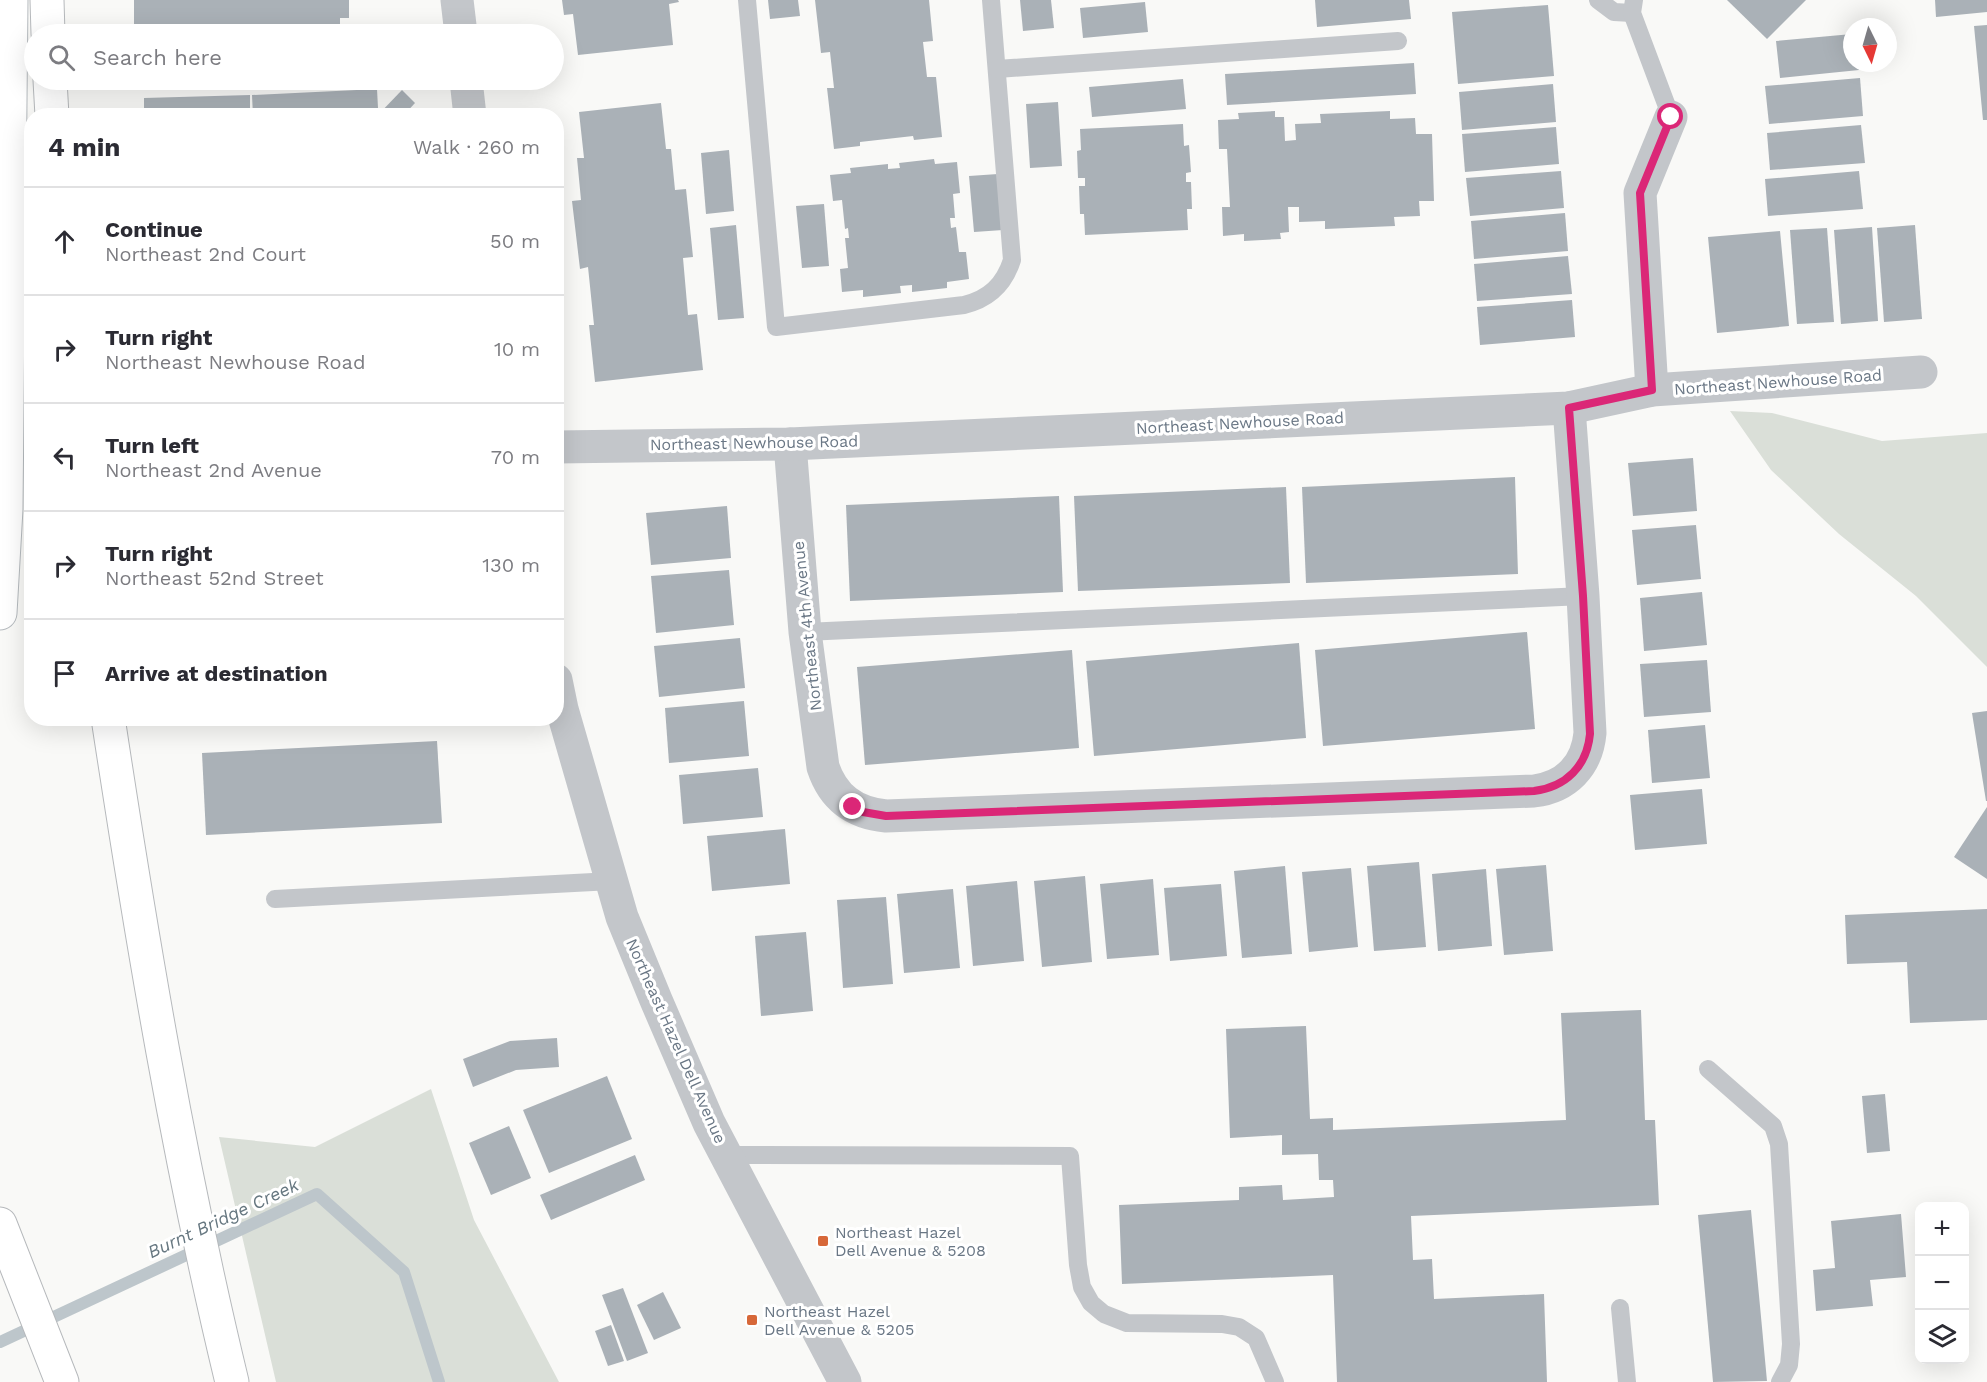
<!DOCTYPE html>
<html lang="en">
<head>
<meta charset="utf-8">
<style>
  :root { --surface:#fff; --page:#f7f7f7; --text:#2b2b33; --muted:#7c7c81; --line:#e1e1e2 }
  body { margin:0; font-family:"Work Sans",sans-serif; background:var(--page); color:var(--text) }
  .controls { position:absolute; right:18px; bottom:18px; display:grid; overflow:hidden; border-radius:12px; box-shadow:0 6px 24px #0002 }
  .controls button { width:54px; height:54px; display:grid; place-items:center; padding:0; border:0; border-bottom:2px solid var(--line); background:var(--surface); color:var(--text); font:30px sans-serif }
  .compass { position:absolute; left:1843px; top:18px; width:54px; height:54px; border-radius:50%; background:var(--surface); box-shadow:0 6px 24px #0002; rotate:175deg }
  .stop { position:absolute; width:18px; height:18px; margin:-14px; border:4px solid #db2777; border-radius:50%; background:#fff }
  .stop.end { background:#db2777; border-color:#fff; box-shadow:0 2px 6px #0008 }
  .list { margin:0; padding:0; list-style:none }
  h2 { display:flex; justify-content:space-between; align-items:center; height:78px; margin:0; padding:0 24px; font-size:26px }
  h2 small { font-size:20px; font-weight:400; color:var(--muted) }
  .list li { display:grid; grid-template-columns:39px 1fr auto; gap:18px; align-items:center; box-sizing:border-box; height:108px; padding:0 24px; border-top:2px solid var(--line) }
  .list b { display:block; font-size:22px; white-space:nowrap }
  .list p { margin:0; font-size:20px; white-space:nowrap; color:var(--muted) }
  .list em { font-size:20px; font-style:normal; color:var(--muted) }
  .icon { flex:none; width:33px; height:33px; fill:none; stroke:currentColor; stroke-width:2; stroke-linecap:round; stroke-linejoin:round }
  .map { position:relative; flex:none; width:1987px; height:1382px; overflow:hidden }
  .search { position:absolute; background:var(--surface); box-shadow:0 6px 24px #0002; left:24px; top:24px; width:540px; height:66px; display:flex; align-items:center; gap:15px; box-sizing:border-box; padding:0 21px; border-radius:33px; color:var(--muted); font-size:22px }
  .panel { position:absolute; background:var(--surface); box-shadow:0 6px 24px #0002; left:24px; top:108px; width:540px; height:618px; border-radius:24px }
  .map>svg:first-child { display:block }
</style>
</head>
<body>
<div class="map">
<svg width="1987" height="1382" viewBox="0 0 1987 1382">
  <rect width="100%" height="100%" fill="#f9f9f7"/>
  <g fill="#dadfd8">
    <polygon points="1730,411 1772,413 1882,441 1987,433 1987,667 1916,596 1839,534 1771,470"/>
    <polygon points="431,1089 474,1220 559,1382 276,1382 219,1137 315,1147"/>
  </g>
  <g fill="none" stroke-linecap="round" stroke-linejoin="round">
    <polyline stroke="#bdc6cb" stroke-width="12" points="0,1342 317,1194 404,1272 439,1382"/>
  </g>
  <g fill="#aab1b7">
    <polygon points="134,0 349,0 349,18 340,18 340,34 134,34"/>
    <polygon points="562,0 678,0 679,2 669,4 673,45 578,55 573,14 564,15"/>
    <polygon points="768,0 798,0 800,16 770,19"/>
    <polygon points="815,0 929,0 933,41 923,42 927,77 936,77 942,137 914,140 913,136 860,142 860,146 834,149 827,88 834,88 830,52 821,53"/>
    <polygon points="1020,0 1051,0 1054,28 1023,31"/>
    <polygon points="1315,0 1409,0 1411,19 1317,27"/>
    <polygon points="1727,0 1806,0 1767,39"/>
    <polygon points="1935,0 1987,0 1987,12 1936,17"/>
    <polygon points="1145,2 1148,32 1083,38 1080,8"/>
    <polygon points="1548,5 1554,76 1458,84 1452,12"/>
    <polygon points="1987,25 1987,120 1983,120 1974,26"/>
    <polygon points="1852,34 1852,63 1858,63 1859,70 1780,78 1776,41"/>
    <polygon points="1414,63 1416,94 1227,105 1225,74"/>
    <polygon points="1860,78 1863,116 1769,124 1765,86"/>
    <polygon points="1183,79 1186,109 1092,117 1089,87"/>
    <polygon points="1553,84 1556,122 1462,130 1459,92"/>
    <polygon points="377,89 378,108 363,108 363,116 253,116 252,95"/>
    <polygon points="402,90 415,103 403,116 377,116"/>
    <polygon points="250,95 250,116 144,116 144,98"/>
    <polygon points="1058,102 1062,166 1030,168 1026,104"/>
    <polygon points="661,103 666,149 671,149 675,190 686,189 693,257 683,258 688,315 697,314 703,370 595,382 589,325 594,325 588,267 580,269 572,201 581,200 577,158 584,158 579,112"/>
    <polygon points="1275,111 1275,117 1284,117 1285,141 1296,140 1295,124 1321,123 1320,114 1390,111 1390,119 1415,118 1416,134 1432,134 1434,201 1419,201 1420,216 1394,217 1395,226 1325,229 1325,221 1299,222 1299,207 1288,207 1289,232 1280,233 1281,239 1244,241 1244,234 1223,236 1222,207 1230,207 1227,149 1219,149 1218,120 1239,119 1238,113"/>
    <polygon points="1183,124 1184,146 1189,145 1191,172 1186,173 1186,182 1191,182 1192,209 1187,209 1188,230 1085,235 1084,214 1080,214 1079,186 1085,186 1085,178 1078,178 1077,151 1081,150 1080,129"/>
    <polygon points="1861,125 1865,163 1770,170 1767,133"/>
    <polygon points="1556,127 1559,164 1465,172 1462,134"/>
    <polygon points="729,150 734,211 706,214 701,153"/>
    <polygon points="934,159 935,164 957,162 960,193 953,194 955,218 950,218 951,228 956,227 959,252 966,252 969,279 947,282 947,288 912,292 912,285 900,286 901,293 863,297 863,290 842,292 840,269 848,268 845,238 849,238 848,228 845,229 842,200 833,201 830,175 851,173 850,168 888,164 888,169 900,168 899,163"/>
    <polygon points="1561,171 1564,208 1470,216 1466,178"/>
    <polygon points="1859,171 1863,209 1768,216 1765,179"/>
    <polygon points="998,174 1003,230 974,232 969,176"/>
    <polygon points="824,204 829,266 802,268 796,206"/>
    <polygon points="1565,213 1568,251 1474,259 1471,221"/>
    <polygon points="736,225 744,318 718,320 710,228"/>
    <polygon points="1915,225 1922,319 1884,322 1877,228"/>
    <polygon points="1872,227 1878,321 1841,324 1834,230"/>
    <polygon points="1827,228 1834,322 1797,324 1790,230"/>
    <polygon points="1780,231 1789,326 1717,333 1708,237"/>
    <polygon points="1568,256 1572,294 1477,301 1474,264"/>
    <polygon points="1572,300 1575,337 1480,345 1477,307"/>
    <polygon points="1693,458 1697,511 1633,516 1628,463"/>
    <polygon points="1515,477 1518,574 1306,583 1302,487"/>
    <polygon points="1286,487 1290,583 1078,591 1074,496"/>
    <polygon points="1059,496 1063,592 850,601 846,505"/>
    <polygon points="727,506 731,558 651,565 646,513"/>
    <polygon points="1696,525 1701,579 1637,585 1632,530"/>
    <polygon points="729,570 734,625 656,633 651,576"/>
    <polygon points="1702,592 1707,645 1644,651 1640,598"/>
    <polygon points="1527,632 1535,729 1323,746 1315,650"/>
    <polygon points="740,638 745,688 659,697 654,646"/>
    <polygon points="1299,643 1306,738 1094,756 1086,661"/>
    <polygon points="1072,650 1079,748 865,765 857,667"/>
    <polygon points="1707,660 1711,712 1644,717 1640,664"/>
    <polygon points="744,701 749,756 669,763 665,708"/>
    <polygon points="1987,711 1987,801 1986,801 1972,713"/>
    <polygon points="1705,725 1710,778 1652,783 1648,730"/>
    <polygon points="437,741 442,823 206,835 202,753"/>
    <polygon points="758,768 763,817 683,824 679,775"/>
    <polygon points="1702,789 1707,844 1635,850 1630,795"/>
    <polygon points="1987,807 1987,879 1954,857"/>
    <polygon points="785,829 790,884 712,891 707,836"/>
    <polygon points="1419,862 1426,947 1374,951 1367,866"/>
    <polygon points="1546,865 1553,951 1504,955 1496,869"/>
    <polygon points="1285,866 1292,954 1242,958 1234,871"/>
    <polygon points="1351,868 1358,947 1309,952 1302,872"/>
    <polygon points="1486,869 1492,946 1438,951 1432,874"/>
    <polygon points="1085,876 1092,962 1042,967 1034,881"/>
    <polygon points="1153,879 1159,955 1107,959 1100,884"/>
    <polygon points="1017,881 1024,961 973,966 966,886"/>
    <polygon points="1221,884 1227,956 1170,961 1164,888"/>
    <polygon points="953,889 960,968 904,973 897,894"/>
    <polygon points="886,897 893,984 843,988 837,900"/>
    <polygon points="1987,909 1987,1020 1910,1023 1907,962 1847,964 1845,915"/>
    <polygon points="806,932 813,1011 761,1016 755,936"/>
    <polygon points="1641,1010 1645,1120 1655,1120 1659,1205 1411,1216 1413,1260 1432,1259 1434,1299 1544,1294 1547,1382 1337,1382 1333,1275 1122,1284 1119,1205 1239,1200 1239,1187 1282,1185 1283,1200 1334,1197 1333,1180 1319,1180 1318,1154 1282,1155 1282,1135 1230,1138 1226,1029 1306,1026 1310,1119 1333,1118 1333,1130 1566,1120 1561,1013"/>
    <polygon points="557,1038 559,1067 516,1070 473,1087 463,1059 510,1041"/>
    <polygon points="607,1076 632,1139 549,1173 523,1110"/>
    <polygon points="1885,1094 1890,1151 1867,1153 1862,1096"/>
    <polygon points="509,1126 531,1178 491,1195 469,1143"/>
    <polygon points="635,1155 645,1180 551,1220 540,1195"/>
    <polygon points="1751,1210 1767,1381 1713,1382 1698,1215"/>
    <polygon points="1901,1214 1906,1277 1870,1280 1873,1306 1816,1311 1813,1270 1835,1268 1831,1221"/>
    <polygon points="623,1288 648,1353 627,1361 602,1295"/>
    <polygon points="663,1292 681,1328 654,1340 637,1305"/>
    <polygon points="611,1325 624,1361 608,1366 595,1331"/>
  </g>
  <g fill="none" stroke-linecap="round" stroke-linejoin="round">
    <g stroke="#b5babe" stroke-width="35">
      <polyline id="secondary" points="0,613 6,509 11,0"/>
    </g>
    <g stroke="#b6b9bc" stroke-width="35">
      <g id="motorway">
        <polyline points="47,0 48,34"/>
        <polyline points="50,80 52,116"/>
        <path d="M108,718C142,941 179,1163 232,1382"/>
        <polyline points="0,1224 62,1382"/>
      </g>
    </g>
    <g stroke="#c3c6ca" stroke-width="18">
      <path d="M747,0L776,327L964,305C989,299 1004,285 1012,260L991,0"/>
      <polyline points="1598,0 1614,12 1632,13"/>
      <polyline points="1634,0 1632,13 1671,117"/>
      <polyline points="997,69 1398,41"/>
      <polyline points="805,632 1583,596"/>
      <polyline points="275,899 612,881"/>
      <polyline points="1708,1069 1773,1126 1779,1144 1791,1344 1789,1365 1780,1382"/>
      <polyline points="725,1155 1070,1156 1078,1265 1082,1287 1091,1303 1104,1314 1127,1323 1222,1324 1239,1327 1256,1338 1275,1382"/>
      <polyline points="1620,1308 1627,1382"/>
    </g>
    <g stroke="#c3c6ca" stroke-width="33">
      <polyline points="1652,390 1640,193 1671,117"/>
      <path d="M790,444L805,632L823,767C833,797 854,813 886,816L1534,791C1566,787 1587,766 1590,733L1583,596L1569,408"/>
      <polyline points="556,447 790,444 1569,408 1652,390 1921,372"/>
    </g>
    <g stroke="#c3c6ca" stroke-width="33">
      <polyline points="457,0 461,34"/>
      <polyline points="466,80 470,116"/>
      <polyline points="556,680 562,709 622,917 656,1000 709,1123 845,1382"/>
    </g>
    <use href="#secondary" stroke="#fff" stroke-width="33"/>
    <use href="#motorway" stroke="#fff" stroke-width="33"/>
  </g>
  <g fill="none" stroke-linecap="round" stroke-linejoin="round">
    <path stroke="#db2777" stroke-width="8" d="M853,807L863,812L886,816L1534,791C1566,787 1587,766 1590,734L1583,596L1569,408L1652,390L1640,193L1671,117"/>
  </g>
  <g fill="#d76839" stroke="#fff" stroke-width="2">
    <rect x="817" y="1235" width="12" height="12" rx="3"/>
    <rect x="746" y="1314" width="12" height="12" rx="3"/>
  </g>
  <g text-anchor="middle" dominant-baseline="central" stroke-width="6" stroke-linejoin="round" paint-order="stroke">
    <g font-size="16" fill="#6a7785" stroke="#fff">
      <text transform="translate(1778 382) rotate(-4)">Northeast Newhouse Road</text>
      <text transform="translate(1240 423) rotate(-3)">Northeast Newhouse Road</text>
      <text transform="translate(754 443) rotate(-1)">Northeast Newhouse Road</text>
      <text transform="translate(807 626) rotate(-96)">Northeast 4th Avenue</text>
      <text transform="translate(676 1041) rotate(66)">Northeast Hazel Dell Avenue</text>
    </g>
    <g font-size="16" fill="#6a7785" stroke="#fff" text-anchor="start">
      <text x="835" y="1232">Northeast Hazel<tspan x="835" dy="18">Dell Avenue &amp; 5208</tspan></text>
      <text x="764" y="1311">Northeast Hazel<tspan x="764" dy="18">Dell Avenue &amp; 5205</tspan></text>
    </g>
    <g font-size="18" font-style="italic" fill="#667780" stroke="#fff">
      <text transform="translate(223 1218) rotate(-25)">Burnt Bridge Creek</text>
    </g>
  </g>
</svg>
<div class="controls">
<button>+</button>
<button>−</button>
<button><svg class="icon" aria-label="layers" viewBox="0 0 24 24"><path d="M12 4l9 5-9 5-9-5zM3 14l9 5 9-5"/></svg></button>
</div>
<svg class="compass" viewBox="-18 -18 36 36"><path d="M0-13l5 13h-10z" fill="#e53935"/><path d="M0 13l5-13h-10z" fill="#7c7c81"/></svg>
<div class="stop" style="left:1671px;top:117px"></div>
<div class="stop end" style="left:853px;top:807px"></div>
<div class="search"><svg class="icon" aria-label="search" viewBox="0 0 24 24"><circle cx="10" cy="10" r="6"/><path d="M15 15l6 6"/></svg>Search here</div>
<section class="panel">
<h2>4 min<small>Walk · 260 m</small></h2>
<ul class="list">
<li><svg class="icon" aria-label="ahead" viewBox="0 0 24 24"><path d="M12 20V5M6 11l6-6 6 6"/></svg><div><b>Continue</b><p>Northeast 2nd Court</p></div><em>50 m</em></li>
<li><svg class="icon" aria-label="right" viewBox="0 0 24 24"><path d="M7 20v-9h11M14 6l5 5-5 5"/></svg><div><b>Turn right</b><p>Northeast Newhouse Road</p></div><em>10 m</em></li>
<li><svg class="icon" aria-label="left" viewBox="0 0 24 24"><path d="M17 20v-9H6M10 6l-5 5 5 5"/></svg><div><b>Turn left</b><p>Northeast 2nd Avenue</p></div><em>70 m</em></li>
<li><svg class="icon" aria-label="right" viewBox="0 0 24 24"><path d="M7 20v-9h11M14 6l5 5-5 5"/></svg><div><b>Turn right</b><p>Northeast 52nd Street</p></div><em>130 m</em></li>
<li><svg class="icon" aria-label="arrive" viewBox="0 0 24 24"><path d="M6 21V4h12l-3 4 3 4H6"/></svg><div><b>Arrive at destination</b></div></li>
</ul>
</section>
</div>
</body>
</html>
